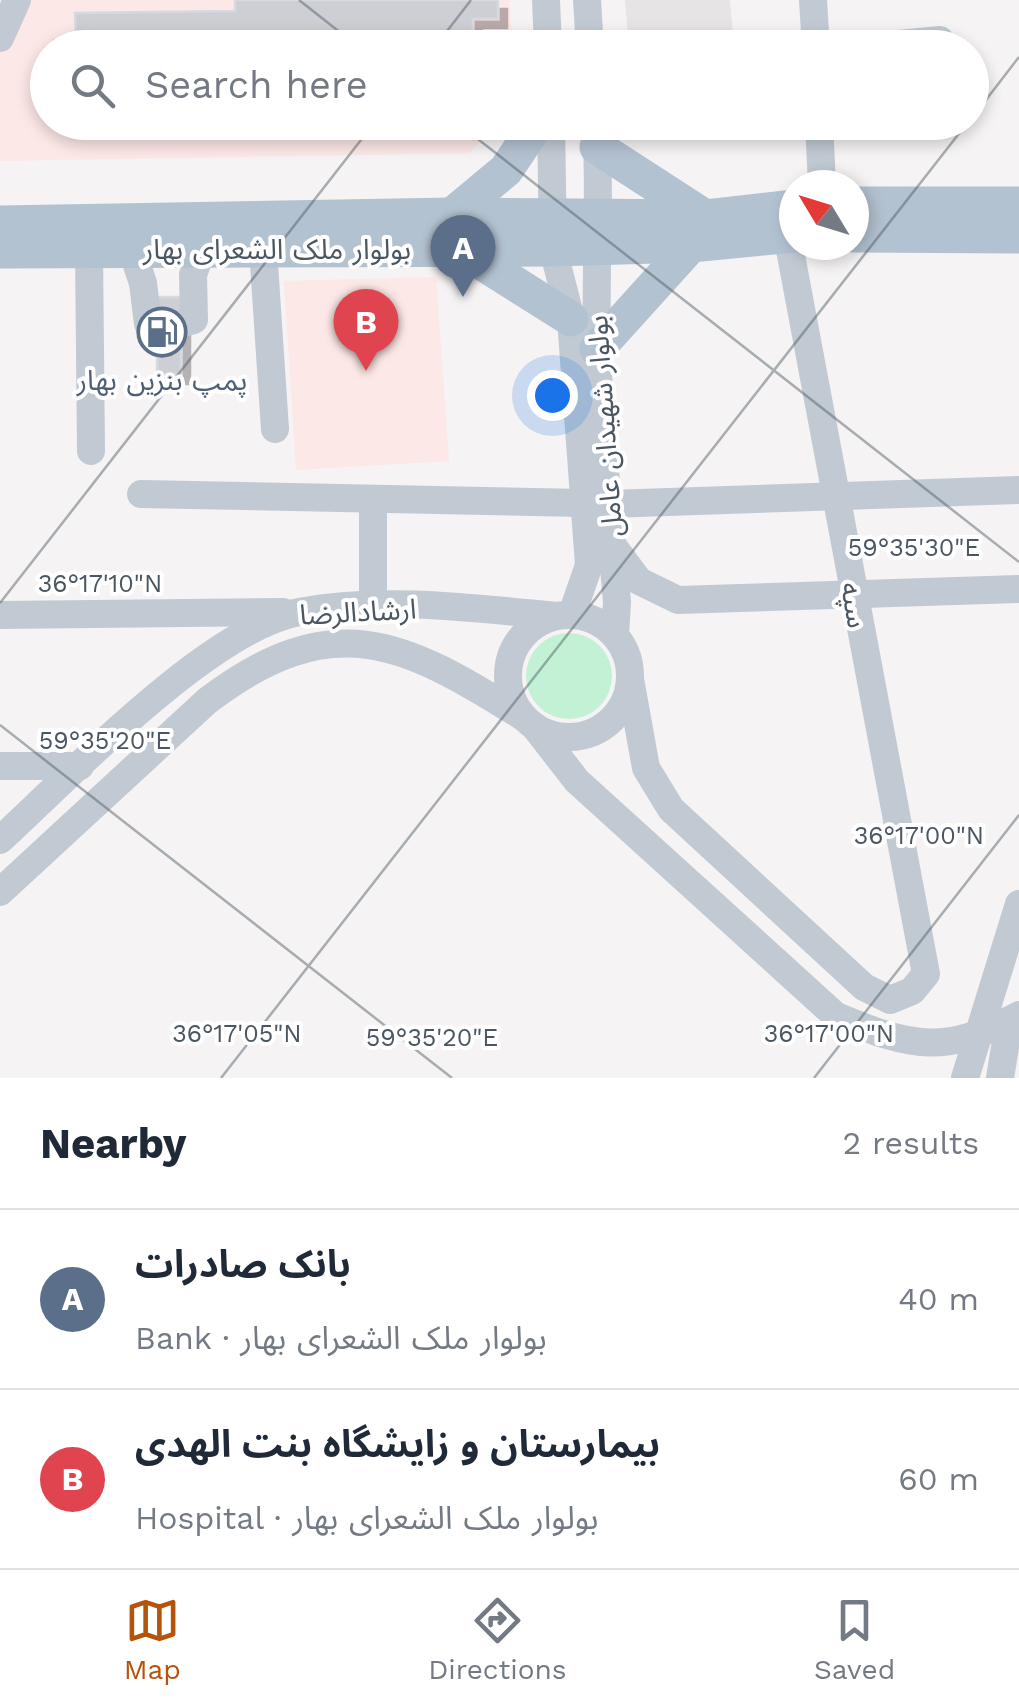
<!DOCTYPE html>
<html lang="en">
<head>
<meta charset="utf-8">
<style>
  :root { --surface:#fff; --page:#f2f2f3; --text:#1f2937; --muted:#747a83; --line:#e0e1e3; --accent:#b45309 }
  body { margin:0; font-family:"Work Sans","Noto Sans Arabic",sans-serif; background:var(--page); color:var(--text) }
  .compass { position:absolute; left:779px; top:170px; width:90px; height:90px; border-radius:50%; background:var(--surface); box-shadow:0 5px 15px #0003; rotate:308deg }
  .you { position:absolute; left:552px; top:395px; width:35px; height:35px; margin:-25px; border:8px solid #fff; border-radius:50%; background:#1a73e8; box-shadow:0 0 0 15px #1a73e833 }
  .badge { display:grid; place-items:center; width:65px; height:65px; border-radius:50%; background:var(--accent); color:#fff; font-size:32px; font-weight:700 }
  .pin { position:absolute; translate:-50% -82px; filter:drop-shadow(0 2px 5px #0008) }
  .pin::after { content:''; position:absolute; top:52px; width:35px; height:30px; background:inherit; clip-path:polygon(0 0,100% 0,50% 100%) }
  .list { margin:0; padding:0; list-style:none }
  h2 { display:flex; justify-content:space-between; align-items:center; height:130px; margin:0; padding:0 40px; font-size:42px }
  h2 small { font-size:32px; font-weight:400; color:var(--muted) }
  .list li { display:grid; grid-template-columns:65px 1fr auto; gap:30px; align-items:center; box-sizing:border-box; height:180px; padding:0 40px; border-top:2px solid var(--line) }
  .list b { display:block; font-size:38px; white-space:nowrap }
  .list p { margin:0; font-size:32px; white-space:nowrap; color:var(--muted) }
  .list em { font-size:32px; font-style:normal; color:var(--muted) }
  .icon { flex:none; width:55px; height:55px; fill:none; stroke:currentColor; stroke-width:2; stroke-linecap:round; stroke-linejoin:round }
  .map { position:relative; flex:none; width:1019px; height:1078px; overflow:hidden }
  .search { position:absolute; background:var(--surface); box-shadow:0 5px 15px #0003; left:30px; right:30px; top:30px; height:110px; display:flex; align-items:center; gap:25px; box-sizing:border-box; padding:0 35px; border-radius:55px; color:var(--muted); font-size:38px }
  .sheet { height:490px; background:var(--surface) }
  nav { display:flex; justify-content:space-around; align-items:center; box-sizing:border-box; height:140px; border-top:2px solid var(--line); background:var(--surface); font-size:28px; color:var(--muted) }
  nav a { display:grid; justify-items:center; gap:5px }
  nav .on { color:var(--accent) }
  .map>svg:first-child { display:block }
</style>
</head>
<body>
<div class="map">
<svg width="1019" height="1078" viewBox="0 0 1019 1078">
  <defs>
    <filter id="shadow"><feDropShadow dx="9" dy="9" stdDeviation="0" flood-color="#0004"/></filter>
  </defs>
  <rect width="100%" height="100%" fill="#f5f3f3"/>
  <polygon fill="#e6e4e5" points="625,0 730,0 734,47 629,47"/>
  <g fill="#fce8e6">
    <polygon points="0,0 509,0 513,47 48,48 48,122 498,123 469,153 0,161"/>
    <polygon points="436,277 449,461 296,470 284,281"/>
  </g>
  <circle fill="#c3f1d5" cx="569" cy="676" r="43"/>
  <g fill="#cdcfd5" stroke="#d7d9de" stroke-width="2.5" filter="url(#shadow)">
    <polygon points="235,0 498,0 498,19 473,19 473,38 316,39 316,48 54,48 54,40 76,39 75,13 235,11"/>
    <rect x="157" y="297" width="24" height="78"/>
  </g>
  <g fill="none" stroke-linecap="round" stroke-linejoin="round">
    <g stroke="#c1cad2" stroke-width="28">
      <polyline points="546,0 548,48"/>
      <polyline points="587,0 590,48"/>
      <polyline points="813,0 816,48"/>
      <polyline points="0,38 17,0"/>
      <polyline points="858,48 940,40"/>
      <polyline points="551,122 553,249 571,319 589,565 572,614"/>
      <path d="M596,122C601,197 595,269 597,343C599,429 610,516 617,602L615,635"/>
      <polyline points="819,122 822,185"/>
      <polyline points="263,249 275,429"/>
      <polyline points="89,250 91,451"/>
      <polyline points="132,250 143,283 148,324 172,326 194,320 193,275 202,249"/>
      <polyline points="141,494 583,503"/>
      <polyline points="373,500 373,607"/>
      <polyline points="609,504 1019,490"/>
      <polyline points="613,546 639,581 678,600 1019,589"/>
      <circle cx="569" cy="676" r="61"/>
      <polyline points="0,615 283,612"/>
      <polyline points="630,679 646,768 671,809 864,987 890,1000 912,991 926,974 787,234"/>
      <path d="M535,727L577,781L836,1016C913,1048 944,1055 1019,1015"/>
      <polyline points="0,766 80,766"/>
      <path d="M0,840C70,776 209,629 299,612C381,596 474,608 557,616"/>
      <path d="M0,892L207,701C332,606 403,641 523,717"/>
      <polyline points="965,1078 1019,904"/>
      <polyline points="1000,1078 1006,1041 1019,1032"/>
    </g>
    <g stroke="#b3c2d1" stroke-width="35">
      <polyline points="597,147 705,217"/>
      <polyline points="854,204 1019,204"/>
      <polyline points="452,215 506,170 538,122"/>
      <polyline points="0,223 452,215 706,217 794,207"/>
      <polyline points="854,235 1019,236"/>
      <polyline points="460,249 571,319"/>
      <polyline points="0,251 553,249 691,245 794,235"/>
      <polyline points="597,349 691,245"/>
    </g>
  </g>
  <path fill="none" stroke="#4a5661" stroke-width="2.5" stroke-opacity="0.45" d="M299,0L360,48M434,48L471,0M972,118L1019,57M456,122L1019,562M0,603L375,122M0,725L452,1078M221,1078L968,122M814,1078L1019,815"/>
  <defs>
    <g id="fuel-ring" transform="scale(2.5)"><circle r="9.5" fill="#fff" stroke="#5c6f8a" stroke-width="1.5"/><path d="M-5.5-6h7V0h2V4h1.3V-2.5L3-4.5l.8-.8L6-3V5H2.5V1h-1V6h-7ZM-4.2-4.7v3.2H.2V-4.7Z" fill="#5c6f8a"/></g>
  </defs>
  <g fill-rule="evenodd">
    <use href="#fuel-ring" x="162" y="332"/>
  </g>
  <g text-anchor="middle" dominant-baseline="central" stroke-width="8" stroke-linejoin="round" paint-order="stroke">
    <g font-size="28" fill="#4a5661" stroke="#fff">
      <text x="277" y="249">بولوار ملک الشعرای بهار</text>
      <text transform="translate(605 426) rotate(-94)">بولوار شهیدان عامل</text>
      <text transform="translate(854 605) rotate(80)">سپه</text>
      <text transform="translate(358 612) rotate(-3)">ارشادالرضا</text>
    </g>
    <g font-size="28" fill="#4e5e75" stroke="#fff">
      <text x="162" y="380">پمپ بنزین بهار</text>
    </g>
  </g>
  <g font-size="25" text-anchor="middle" fill="#4a5661" stroke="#fff" stroke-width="8" stroke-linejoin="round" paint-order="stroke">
    <text x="914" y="556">59°35'30"E</text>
    <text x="100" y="592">36°17'10"N</text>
    <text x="105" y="749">59°35'20"E</text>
    <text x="919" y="844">36°17'00"N</text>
    <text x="237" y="1042">36°17'05"N</text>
    <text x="829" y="1042">36°17'00"N</text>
    <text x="432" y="1046">59°35'20"E</text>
  </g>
</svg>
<svg class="compass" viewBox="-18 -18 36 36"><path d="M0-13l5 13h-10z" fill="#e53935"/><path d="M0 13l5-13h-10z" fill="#747a83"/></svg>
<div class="you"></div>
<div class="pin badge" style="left:463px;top:297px;background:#5c6f8a">A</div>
<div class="pin badge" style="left:366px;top:371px;background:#e0444e">B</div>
<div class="search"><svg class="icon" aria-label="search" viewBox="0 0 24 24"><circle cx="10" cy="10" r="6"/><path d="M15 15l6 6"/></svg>Search here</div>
</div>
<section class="sheet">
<h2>Nearby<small>2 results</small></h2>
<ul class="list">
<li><span class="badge" style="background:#5c6f8a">A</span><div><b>بانک صادرات</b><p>Bank · بولوار ملک الشعرای بهار</p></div><em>40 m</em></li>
<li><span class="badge" style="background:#e0444e">B</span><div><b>بیمارستان و زایشگاه بنت الهدی</b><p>Hospital · بولوار ملک الشعرای بهار</p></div><em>60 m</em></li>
</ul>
</section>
<nav>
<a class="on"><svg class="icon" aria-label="map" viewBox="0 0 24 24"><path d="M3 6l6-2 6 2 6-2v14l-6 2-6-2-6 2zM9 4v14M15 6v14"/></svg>Map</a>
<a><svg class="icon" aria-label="directions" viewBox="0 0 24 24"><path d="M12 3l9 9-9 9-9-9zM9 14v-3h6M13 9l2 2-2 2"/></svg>Directions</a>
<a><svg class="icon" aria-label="saved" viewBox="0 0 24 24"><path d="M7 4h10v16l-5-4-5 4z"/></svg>Saved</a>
</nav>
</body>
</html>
